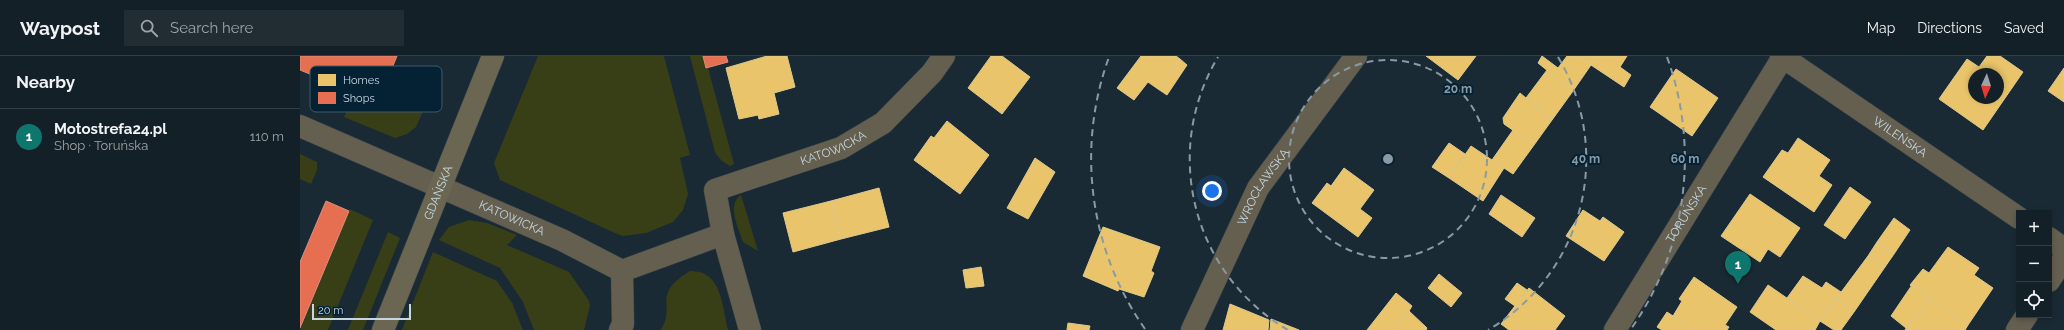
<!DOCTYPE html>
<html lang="en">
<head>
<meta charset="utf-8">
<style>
  :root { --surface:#142027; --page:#212d33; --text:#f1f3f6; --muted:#9da3a7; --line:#333e44; --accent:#0f766e }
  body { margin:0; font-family:Raleway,sans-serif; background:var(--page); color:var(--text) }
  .controls { position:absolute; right:12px; bottom:12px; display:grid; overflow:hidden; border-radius:0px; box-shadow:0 2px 6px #0003 }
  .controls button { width:36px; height:36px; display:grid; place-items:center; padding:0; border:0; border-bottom:1px solid var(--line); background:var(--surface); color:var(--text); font:20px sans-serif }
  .compass { position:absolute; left:1668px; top:12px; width:36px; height:36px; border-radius:50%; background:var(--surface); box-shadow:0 2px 6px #0003; rotate:184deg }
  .scale { position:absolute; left:12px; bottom:10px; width:99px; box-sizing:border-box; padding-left:4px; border:2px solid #c6d6e2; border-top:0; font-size:11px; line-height:14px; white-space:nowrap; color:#c6d6e2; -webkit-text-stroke:3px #052235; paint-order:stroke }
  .you { position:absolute; left:912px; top:135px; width:14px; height:14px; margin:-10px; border:3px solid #fff; border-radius:50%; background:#1a73e8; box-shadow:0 0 0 6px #1a73e833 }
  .badge { display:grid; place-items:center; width:26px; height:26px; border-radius:50%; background:var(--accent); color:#fff; font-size:13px; font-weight:700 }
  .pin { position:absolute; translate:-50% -33px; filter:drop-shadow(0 1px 2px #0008) }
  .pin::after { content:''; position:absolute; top:21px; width:14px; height:12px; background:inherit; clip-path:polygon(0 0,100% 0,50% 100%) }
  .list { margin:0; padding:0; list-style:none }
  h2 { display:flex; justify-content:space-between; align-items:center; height:52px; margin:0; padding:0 16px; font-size:17px }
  h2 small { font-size:13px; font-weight:400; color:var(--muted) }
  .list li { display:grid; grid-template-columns:26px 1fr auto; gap:12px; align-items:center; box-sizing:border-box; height:56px; padding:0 16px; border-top:1px solid var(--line) }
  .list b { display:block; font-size:15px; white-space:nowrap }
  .list p { margin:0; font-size:13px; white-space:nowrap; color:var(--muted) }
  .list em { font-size:13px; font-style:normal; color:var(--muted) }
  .icon { flex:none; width:22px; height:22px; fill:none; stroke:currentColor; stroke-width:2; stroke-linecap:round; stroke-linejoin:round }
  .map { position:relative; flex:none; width:1764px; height:274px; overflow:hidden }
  header { display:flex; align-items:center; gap:24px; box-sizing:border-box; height:56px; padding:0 20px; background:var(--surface); border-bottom:1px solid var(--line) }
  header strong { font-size:19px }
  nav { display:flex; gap:22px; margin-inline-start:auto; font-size:14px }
  .search { width:280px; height:36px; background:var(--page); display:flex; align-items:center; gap:10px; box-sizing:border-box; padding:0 14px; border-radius:0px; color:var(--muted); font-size:15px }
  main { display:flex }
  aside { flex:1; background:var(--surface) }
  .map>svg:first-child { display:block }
</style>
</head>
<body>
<header>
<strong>Waypost</strong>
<div class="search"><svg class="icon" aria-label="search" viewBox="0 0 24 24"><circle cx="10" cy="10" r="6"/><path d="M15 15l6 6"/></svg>Search here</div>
<nav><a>Map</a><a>Directions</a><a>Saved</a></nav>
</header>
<main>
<aside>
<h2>Nearby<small></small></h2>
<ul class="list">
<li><span class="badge">1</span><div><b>Motostrefa24.pl</b><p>Shop · Toruńska</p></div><em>110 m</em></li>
</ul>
</aside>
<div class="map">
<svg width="1764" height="274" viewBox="0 0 1764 274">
  <rect width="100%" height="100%" fill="#1a2a34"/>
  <g fill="#383f17">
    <polygon points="238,0 364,0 390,99 380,102 388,138 383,154 373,166 346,177 323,180 315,177 200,124 194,107"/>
    <path d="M390,0H403L406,12H408L434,108L430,110C423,106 419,103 415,96Z"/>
    <polygon points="90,16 133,32 116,71 107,78 95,82 44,61 55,37"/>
    <polygon points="0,98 17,106 17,114 11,128 0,123"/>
    <path d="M441,139L458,195L443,186C439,173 426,148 441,139Z"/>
    <polygon points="50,153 73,164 28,274 0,274"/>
    <polygon points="169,164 187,167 217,179 207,189 269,216 289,245 290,250 284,274 234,274 223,246 200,212 139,184 149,171"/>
    <polygon points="88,176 100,182 63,274 48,274"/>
    <polygon points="133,196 197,225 212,247 223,274 102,274"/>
    <path d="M390,215C422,214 422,250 428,274H361C377,248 350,240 390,215Z"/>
  </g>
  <g fill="#e9c46a" stroke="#dec98e" fill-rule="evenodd">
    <polygon points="467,0 487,0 495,31 474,37 479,58 459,63 458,59 439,63 426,12"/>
    <polygon points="691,0 702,0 730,21 702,58 668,32"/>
    <polygon points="841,0 876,0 880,3 858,33 848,26 834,44 817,32"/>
    <polygon points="1126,0 1176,0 1158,24"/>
    <polygon points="1242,0 1258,12 1267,0 1277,0 1291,9 1273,35 1238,7"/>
    <polygon points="1277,0 1296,0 1291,9"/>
    <polygon points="1296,0 1327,0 1320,11 1331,19 1324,31 1291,9"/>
    <path d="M1687,0H1700L1723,16L1683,74L1639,43L1667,3L1679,11ZM1674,18H1698V42H1674Z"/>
    <polygon points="880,3 887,9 867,39 858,33"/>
    <polygon points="1764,12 1764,46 1748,35"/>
    <polygon points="1376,13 1418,42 1392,80 1350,51"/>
    <polygon points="1247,14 1273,35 1252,64 1226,42"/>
    <polygon points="1220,37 1252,64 1234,89 1204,68 1203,62"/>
    <polygon points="647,65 689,99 660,138 614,104 631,80 634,82"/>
    <polygon points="1213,74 1234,89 1213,118 1192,104"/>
    <polygon points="1498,82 1530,104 1519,120 1532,129 1514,156 1463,121 1482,94 1488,97"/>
    <polygon points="1149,87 1165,98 1149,122 1132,111"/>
    <polygon points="1171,90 1204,112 1183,145 1149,122"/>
    <polygon points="735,102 755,116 728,163 707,152"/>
    <polygon points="1044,112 1074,134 1060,153 1072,162 1058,181 1012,147 1027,127 1031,130"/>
    <polygon points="1550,131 1571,146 1545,183 1524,169"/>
    <polygon points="579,132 589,171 541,183 531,145"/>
    <polygon points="1450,138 1500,172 1480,201 1468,193 1460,206 1421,180"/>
    <polygon points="1201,139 1235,162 1222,181 1189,158"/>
    <polygon points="531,145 541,183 493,196 483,157"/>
    <polygon points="1283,154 1300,165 1303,161 1324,176 1304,205 1266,180"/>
    <polygon points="1594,162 1610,174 1594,198 1577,186"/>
    <polygon points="803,171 860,191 851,215 854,217 844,241 819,233 818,235 783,220"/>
    <polygon points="1577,186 1594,198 1585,211 1568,200"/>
    <polygon points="1648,191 1679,212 1674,219 1693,232 1668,269 1610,229 1623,213 1629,217"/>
    <polygon points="1568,200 1585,211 1554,256 1536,243"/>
    <polygon points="681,211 684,230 666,232 663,214"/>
    <polygon points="1139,218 1162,237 1151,251 1128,232"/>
    <polygon points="1503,220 1522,232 1526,226 1541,236 1520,265 1487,242"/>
    <polygon points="1394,221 1437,251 1425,269 1429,271 1427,274 1394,274 1373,260 1382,245 1379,243"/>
    <polygon points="1217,227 1227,234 1215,250 1205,243"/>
    <polygon points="1468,229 1520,265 1515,274 1476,274 1450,256"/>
    <polygon points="1612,229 1631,243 1618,261 1615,258 1606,272 1591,260"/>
    <polygon points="1229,232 1265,260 1255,274 1209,274 1201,268"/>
    <polygon points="1096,237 1112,250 1109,255 1093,274 1067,274"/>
    <polygon points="1536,243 1554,256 1541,274 1534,274 1520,265"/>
    <polygon points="1631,243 1668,269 1665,274 1605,274 1615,258 1618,261"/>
    <polygon points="930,248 969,264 968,274 923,274"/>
    <polygon points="1109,255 1127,272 1126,274 1093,274"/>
    <polygon points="1367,256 1394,274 1362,274 1357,271"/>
    <polygon points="971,263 999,274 970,274"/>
    <polygon points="768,267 790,270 789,274 767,274"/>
  </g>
  <g fill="#e76f51" stroke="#dd8e7c">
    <polygon points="0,0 97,0 78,46 0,14"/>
    <polygon points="403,0 426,0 428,6 406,12"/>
    <polygon points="26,145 49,155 0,272 0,206"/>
  </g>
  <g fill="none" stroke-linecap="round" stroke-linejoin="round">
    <g stroke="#38454d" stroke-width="23">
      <g id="minor">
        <path id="s1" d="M1481,0L1719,162"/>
        <path id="s2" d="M0,70L262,184L322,215L423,178"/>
        <polyline points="1749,182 1764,193"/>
        <polyline points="1749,225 1764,202"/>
        <polyline points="320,274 323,268 322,215"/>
        <path id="s3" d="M450,274L423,178L415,134L541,92L583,67L632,17L644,0"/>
        <path id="s4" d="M892,274L958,132L1056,0"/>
        <path id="s5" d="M1315,274L1483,1"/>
        <polyline points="1717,274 1727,259"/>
      </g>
    </g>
    <g stroke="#38454d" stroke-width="23">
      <g id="major">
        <path id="s6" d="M83,274L193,0"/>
      </g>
    </g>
    <use href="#minor" stroke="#645f4e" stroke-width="22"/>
    <use href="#major" stroke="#6b6651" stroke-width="22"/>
  </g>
  <g fill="none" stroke="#8a9aa5" stroke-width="2" stroke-dasharray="7 5">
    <circle cx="1088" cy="103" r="99"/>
    <path d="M988 274A198 198 0 0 1 918 1M1258 1A198 198 0 0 1 1188 274"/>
    <path d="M845 273A297 297 0 0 1 809 1M1367 1A297 297 0 0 1 1331 273"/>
  </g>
  <g text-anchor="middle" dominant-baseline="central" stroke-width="4" stroke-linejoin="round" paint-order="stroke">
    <g font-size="12" fill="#c6d6e2" stroke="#052235">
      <text stroke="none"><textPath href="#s1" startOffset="144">WILEŃSKA</textPath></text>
      <text stroke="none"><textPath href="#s3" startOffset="270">KATOWICKA</textPath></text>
      <text stroke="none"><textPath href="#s4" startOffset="160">WROCŁAWSKA</textPath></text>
      <text stroke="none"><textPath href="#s6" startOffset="148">GDAŃSKA</textPath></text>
      <text stroke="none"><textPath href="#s5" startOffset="136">TORUŃSKA</textPath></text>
      <text stroke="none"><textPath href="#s2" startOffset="231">KATOWICKA</textPath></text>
    </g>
  </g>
  <rect x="10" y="10" width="132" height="46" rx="6" fill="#052235" stroke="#3f5869" stroke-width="1"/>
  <rect x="18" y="18" width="18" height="12" fill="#e9c46a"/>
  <rect x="18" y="36" width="18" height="12" fill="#e76f51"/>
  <g font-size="11" fill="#c6d6e2">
    <text x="43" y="28">Homes</text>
    <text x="43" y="46">Shops</text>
  </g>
  <circle cx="1088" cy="103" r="6" fill="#8a9aa5" stroke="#052235" stroke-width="2"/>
  <g font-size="12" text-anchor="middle" font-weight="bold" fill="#8a9aa5" stroke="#052235" stroke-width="4" stroke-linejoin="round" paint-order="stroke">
    <text x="1158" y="37">20 m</text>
    <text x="1286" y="107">40 m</text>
    <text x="1385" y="107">60 m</text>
  </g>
</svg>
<div class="controls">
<button>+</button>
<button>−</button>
<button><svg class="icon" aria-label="locate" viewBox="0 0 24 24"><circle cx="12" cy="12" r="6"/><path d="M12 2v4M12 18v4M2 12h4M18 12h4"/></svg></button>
</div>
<svg class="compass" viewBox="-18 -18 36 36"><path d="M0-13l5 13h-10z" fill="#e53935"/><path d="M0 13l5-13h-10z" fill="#9da3a7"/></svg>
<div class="scale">20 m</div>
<div class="you"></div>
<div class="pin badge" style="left:1438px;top:228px">1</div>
</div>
</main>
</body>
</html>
